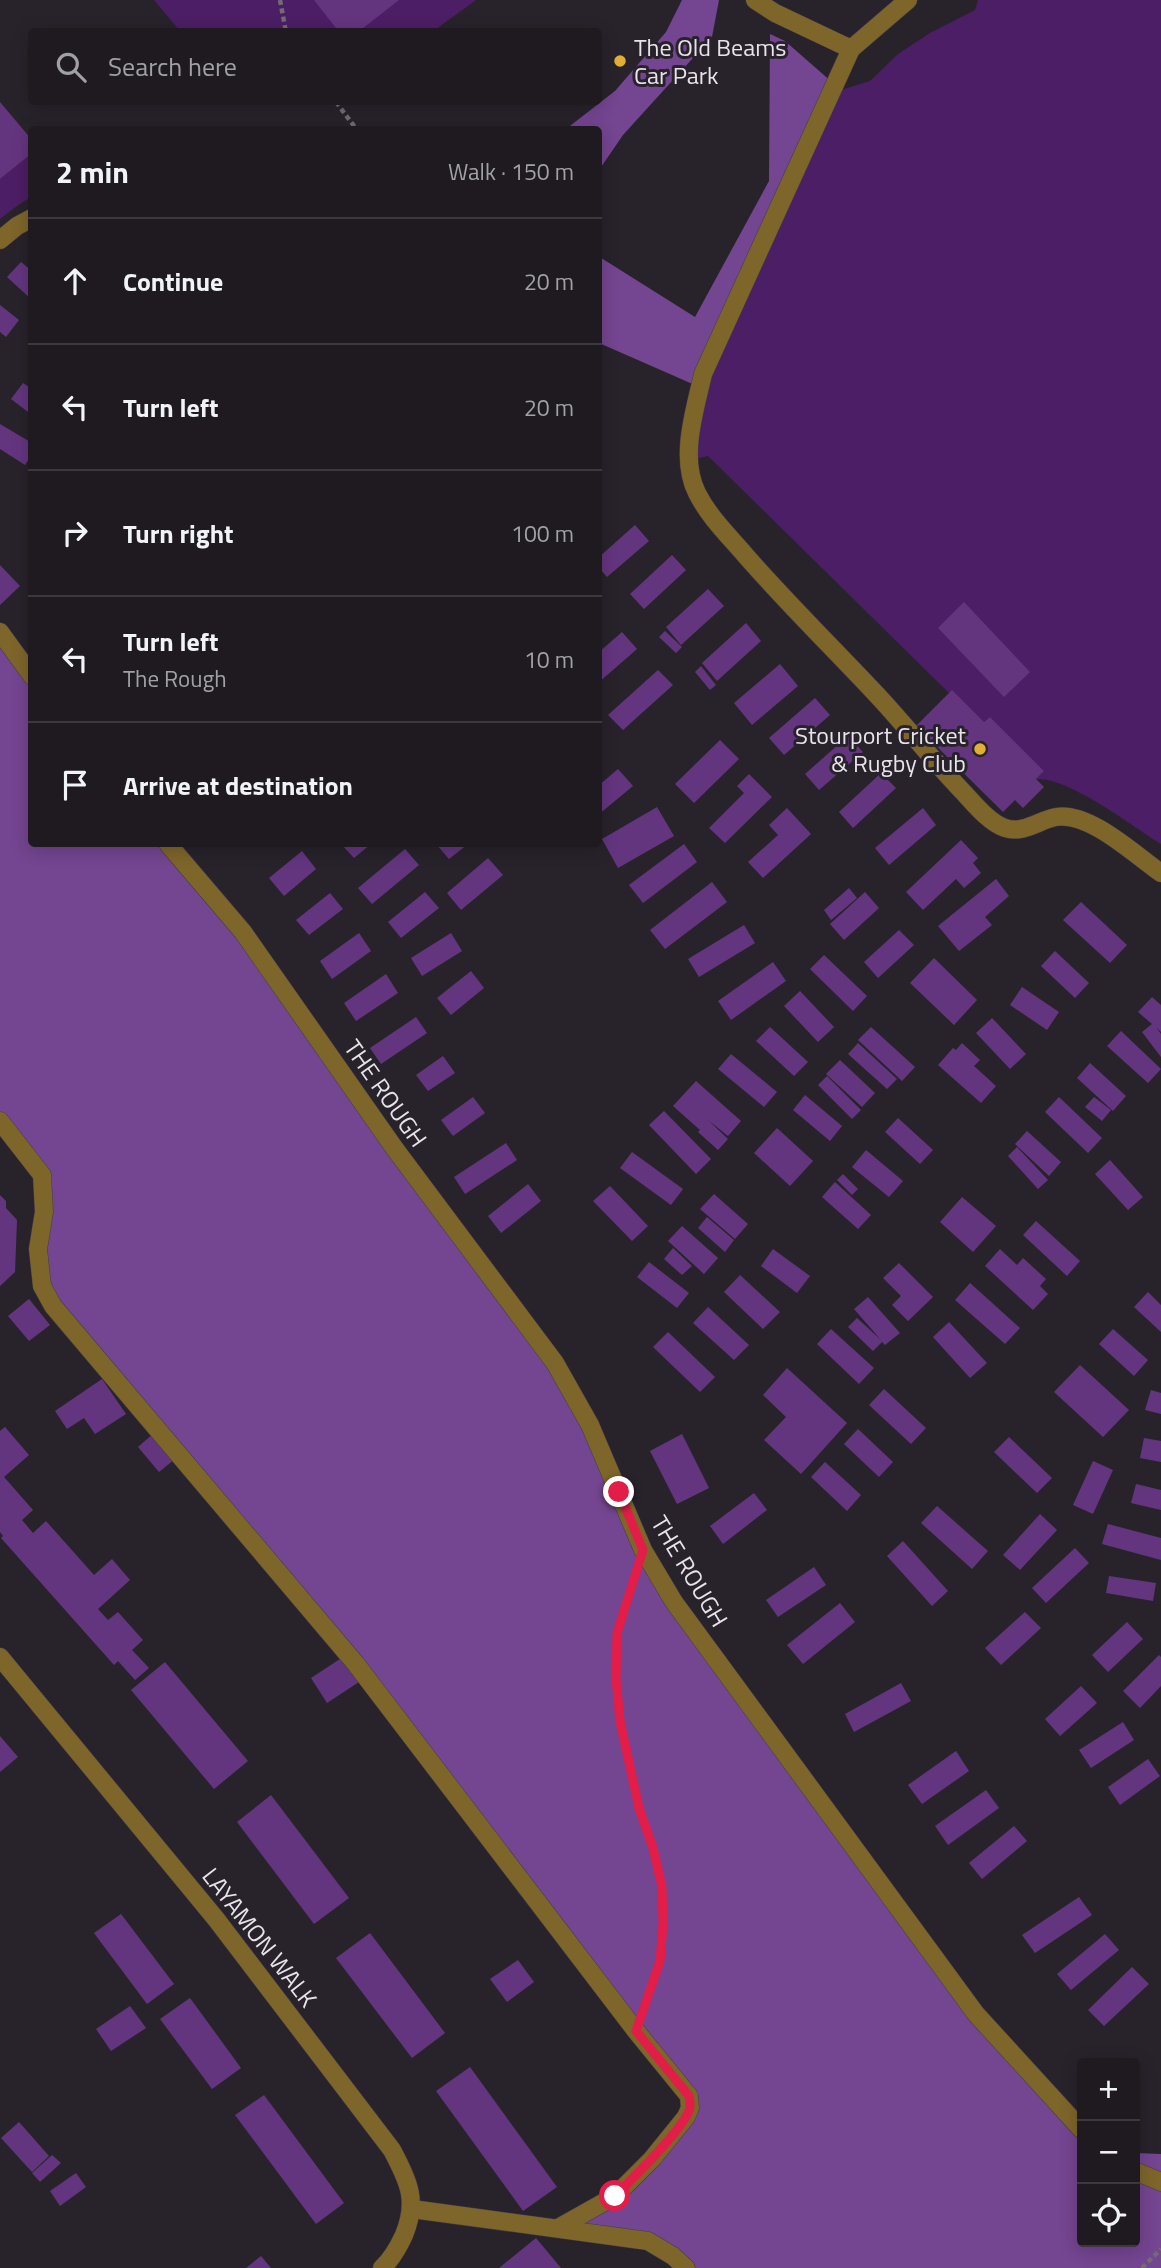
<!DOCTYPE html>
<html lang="en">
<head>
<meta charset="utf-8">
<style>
  :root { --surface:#1e1a20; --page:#262329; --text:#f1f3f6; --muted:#a1a1a5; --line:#3c383e }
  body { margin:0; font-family:"Titillium Web",sans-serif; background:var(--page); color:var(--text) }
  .controls { position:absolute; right:21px; bottom:21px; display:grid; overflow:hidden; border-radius:7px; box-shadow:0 4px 18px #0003 }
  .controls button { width:63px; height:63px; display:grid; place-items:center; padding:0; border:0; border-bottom:2px solid var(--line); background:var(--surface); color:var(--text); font:35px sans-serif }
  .stop { position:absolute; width:21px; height:21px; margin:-16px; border:5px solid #e11d48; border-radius:50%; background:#fff }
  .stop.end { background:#e11d48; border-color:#fff; box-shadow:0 2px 7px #0008 }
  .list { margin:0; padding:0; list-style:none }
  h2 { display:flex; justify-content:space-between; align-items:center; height:91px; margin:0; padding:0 28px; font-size:30px }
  h2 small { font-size:23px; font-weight:400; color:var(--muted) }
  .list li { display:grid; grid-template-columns:46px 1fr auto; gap:21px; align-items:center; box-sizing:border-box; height:126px; padding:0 28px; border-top:2px solid var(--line) }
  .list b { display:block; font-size:26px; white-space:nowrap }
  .list p { margin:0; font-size:23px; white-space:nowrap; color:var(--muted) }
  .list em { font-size:23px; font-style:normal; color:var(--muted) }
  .icon { flex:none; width:38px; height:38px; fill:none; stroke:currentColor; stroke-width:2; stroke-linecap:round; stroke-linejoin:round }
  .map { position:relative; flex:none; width:1161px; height:2268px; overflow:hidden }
  .search { position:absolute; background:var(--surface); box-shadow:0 4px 18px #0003; left:28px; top:28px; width:574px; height:77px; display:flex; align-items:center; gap:18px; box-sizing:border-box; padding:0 24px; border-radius:7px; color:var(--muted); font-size:26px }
  .panel { position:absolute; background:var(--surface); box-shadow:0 4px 18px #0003; left:28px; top:126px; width:574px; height:721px; border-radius:7px }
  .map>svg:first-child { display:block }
</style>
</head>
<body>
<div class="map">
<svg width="1161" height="2268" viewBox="0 0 1161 2268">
  <rect width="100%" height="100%" fill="#28232b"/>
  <g fill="#4c1e65">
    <polygon points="154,0 476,0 432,32 180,31"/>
    <path d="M978,0H1161V844C1132,826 1069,777 1036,779L1044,771L990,717L984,722L952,691L949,693L708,456L688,460L704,389L841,90L870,81L898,54L930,33L975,10Z"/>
    <polygon points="31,153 31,197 17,206 0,219 0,179"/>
  </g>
  <g fill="#744591">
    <polygon points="682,0 719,0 712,37 623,135 599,170 598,130 566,129 615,91 666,32"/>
    <polygon points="770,34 785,41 841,90 704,389 599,343 598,256 695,317 769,181"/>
    <polygon points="0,632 31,676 32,844 168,844 555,1363 643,1550 976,2014 1082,2126 1082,2242 1135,2242 1135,2153 1161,2154 1161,2268 686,2268 673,2256 564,2227 615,2196 690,2108 356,1664 42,1286 42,1175 0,1121"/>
  </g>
  <g fill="#64357f">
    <polygon points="314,0 399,0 358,32 339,32"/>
    <polygon points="0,102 32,140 32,153 0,179"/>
    <polygon points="21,262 32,271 32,300 7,277"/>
    <polygon points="0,305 19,320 6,337 0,332"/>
    <polygon points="23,383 32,389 32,415 11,399"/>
    <polygon points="0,424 32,443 32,454 25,465 0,449"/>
    <polygon points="635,525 649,541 607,577 598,567 598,558"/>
    <polygon points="672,555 686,570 644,609 630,594"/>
    <polygon points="0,565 20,586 0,605"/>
    <polygon points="708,589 724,606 681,645 666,627"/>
    <polygon points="964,602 1030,672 1004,697 938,628"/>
    <polygon points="746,623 761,641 717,681 702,663"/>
    <polygon points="665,631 682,647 676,653 659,637"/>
    <polygon points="622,632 637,649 598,683 598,653"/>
    <polygon points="780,664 798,686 752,725 734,703"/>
    <polygon points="701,666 716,685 710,690 695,672"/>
    <polygon points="658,670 673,685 623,730 608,715"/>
    <polygon points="952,690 984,722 990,717 1044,771 1036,779 1044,787 1023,808 1015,800 1003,812 916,726"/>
    <polygon points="815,698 830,715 784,755 769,738"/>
    <polygon points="848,736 863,752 819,790 805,774"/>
    <polygon points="720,740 739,759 694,803 675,784"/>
    <polygon points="618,769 633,786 598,815 598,786"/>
    <polygon points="881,773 896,788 853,828 839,812"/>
    <polygon points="749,774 772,797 725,843 709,828 744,793 737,786"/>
    <polygon points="657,807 674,836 618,868 602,839"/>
    <polygon points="787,808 811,834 763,878 748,862 778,835 769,825"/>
    <polygon points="923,808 936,825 889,865 875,848"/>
    <polygon points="961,840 978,858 973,863 981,873 964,888 956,879 923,910 906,892"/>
    <polygon points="341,844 371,844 354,858"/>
    <polygon points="436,844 468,844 449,859"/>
    <polygon points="684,844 697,862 643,903 629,885"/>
    <polygon points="405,849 419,865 372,904 358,888"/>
    <polygon points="302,851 316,869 284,896 269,878"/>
    <polygon points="488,858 503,875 461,910 447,893"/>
    <polygon points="996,879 1009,896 985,917 992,925 959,951 938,926"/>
    <polygon points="712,882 727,902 665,949 650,930"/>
    <polygon points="849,888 857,898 831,920 824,910"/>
    <polygon points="425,892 439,908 401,938 388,922"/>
    <polygon points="865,892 879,908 844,940 830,924"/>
    <polygon points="330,893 343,909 309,935 296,920"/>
    <polygon points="1081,902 1127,945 1110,963 1063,920"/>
    <polygon points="744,925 755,943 699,977 688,959"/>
    <polygon points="899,930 914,945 878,978 864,962"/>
    <polygon points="359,933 371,951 332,979 320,961"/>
    <polygon points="451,933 462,951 422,976 411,958"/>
    <polygon points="1055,951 1089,983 1075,998 1041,966"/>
    <polygon points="824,955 867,996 853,1011 810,969"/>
    <polygon points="934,958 977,1000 954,1025 910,983"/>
    <polygon points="773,962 786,981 731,1020 718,1001"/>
    <polygon points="471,971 484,988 451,1015 437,998"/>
    <polygon points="386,974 398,993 356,1021 344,1003"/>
    <polygon points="1022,987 1059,1012 1047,1030 1010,1005"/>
    <polygon points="800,991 834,1027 818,1042 784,1006"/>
    <polygon points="1152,997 1161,1005 1161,1032 1156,1027 1161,1034 1161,1057 1142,1032 1152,1024 1138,1012"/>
    <polygon points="416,1017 427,1033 381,1064 370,1048"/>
    <polygon points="992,1018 1026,1054 1010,1069 976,1033"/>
    <polygon points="770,1027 808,1062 794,1076 756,1041"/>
    <polygon points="871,1027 915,1067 902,1081 858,1040"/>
    <polygon points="1121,1031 1161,1069 1148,1083 1107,1046"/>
    <polygon points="858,1043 897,1079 887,1089 848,1054"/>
    <polygon points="962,1043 980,1060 974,1066 996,1086 981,1103 938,1065 953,1048 956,1050"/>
    <polygon points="731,1054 777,1092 764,1107 718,1069"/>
    <polygon points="443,1056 455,1073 428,1091 416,1075"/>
    <polygon points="840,1060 875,1093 862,1107 826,1074"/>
    <polygon points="1090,1063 1126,1096 1113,1111 1077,1078"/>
    <polygon points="827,1076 861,1110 852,1119 818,1085"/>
    <polygon points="696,1081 741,1121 728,1136 708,1120 728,1139 718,1150 698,1132 700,1130 673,1106"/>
    <polygon points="805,1095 842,1126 830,1141 793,1110"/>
    <polygon points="473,1097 485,1113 453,1136 441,1120"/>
    <polygon points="1059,1097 1102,1138 1088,1153 1045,1112"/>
    <polygon points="1094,1097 1111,1110 1102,1121 1085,1107"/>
    <polygon points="664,1111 711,1159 696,1174 649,1125"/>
    <polygon points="898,1118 933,1150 920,1164 885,1132"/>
    <polygon points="777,1128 813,1161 790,1186 754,1153"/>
    <polygon points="1027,1131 1061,1162 1049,1176 1015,1144"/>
    <polygon points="506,1143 517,1160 465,1194 454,1177"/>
    <polygon points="1017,1147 1048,1180 1038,1189 1008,1156"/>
    <polygon points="866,1150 903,1181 889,1197 852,1167"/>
    <polygon points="632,1152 683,1189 671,1205 620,1168"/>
    <polygon points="1110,1160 1143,1197 1128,1210 1095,1174"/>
    <polygon points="843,1174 858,1189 852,1195 837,1180"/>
    <polygon points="835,1182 871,1215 858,1229 822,1197"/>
    <polygon points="528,1184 541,1201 501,1233 488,1216"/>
    <polygon points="610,1186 648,1226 632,1241 593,1201"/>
    <polygon points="714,1194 748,1224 735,1239 700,1209"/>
    <polygon points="0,1195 6,1201 6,1208 17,1220 15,1272 0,1286"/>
    <polygon points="962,1197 996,1226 973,1252 940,1222"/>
    <polygon points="707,1217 734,1240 725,1252 698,1228"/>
    <polygon points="1036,1221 1080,1261 1067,1276 1023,1235"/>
    <polygon points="682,1226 718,1258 704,1274 668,1241"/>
    <polygon points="673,1248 692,1266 682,1275 664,1259"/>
    <polygon points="773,1249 810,1276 797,1293 761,1266"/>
    <polygon points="1000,1249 1017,1265 1023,1258 1046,1279 1040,1286 1048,1294 1033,1310 985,1266"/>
    <polygon points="649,1262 689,1293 677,1308 637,1277"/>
    <polygon points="899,1263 933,1297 908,1321 892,1305 901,1296 883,1278"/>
    <polygon points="740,1275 780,1312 763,1329 724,1292"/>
    <polygon points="970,1283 1020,1328 1005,1344 955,1300"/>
    <polygon points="1148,1292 1161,1305 1161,1332 1134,1307"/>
    <polygon points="868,1297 900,1333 885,1345 882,1342 873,1351 848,1327 857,1318 881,1340 854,1309"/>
    <polygon points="29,1299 50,1325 29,1341 8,1316"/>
    <polygon points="708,1307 749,1345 734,1360 693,1323"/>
    <polygon points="949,1322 987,1363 970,1378 933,1337"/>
    <polygon points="831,1329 874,1368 859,1384 817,1344"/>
    <polygon points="1113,1329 1148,1360 1134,1376 1099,1344"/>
    <polygon points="668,1332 715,1377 700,1392 653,1347"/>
    <polygon points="1080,1365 1129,1410 1103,1437 1054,1392"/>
    <polygon points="787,1368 847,1423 801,1474 764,1440 786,1417 763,1395"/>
    <polygon points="102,1379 126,1414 95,1434 84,1418 67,1429 55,1411"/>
    <polygon points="884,1389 926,1428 911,1444 869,1405"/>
    <polygon points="1151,1390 1161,1393 1161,1414 1145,1410"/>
    <polygon points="5,1427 29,1455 4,1477 33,1510 22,1520 33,1533 46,1521 94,1575 112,1559 130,1580 98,1609 108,1620 118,1612 143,1640 132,1650 149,1668 135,1680 118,1661 114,1665 1,1538 3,1536 0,1532 0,1431"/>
    <polygon points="858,1429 893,1462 879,1477 844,1444"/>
    <polygon points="154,1433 175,1459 159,1472 138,1447"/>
    <polygon points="682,1434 709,1488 677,1504 650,1451"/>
    <polygon points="1009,1437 1052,1478 1037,1493 994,1452"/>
    <polygon points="1144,1438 1161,1441 1161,1462 1140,1458"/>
    <polygon points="1093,1461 1113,1470 1093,1514 1073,1505"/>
    <polygon points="825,1462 861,1495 847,1511 811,1477"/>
    <polygon points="1136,1484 1161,1490 1161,1510 1131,1503"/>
    <polygon points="754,1493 767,1510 723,1544 710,1526"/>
    <polygon points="937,1506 988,1551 972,1569 921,1523"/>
    <polygon points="1040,1514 1057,1530 1020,1570 1003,1555"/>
    <polygon points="1108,1524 1161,1538 1161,1560 1102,1544"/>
    <polygon points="903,1541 948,1591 932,1606 887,1556"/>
    <polygon points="1075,1548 1089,1563 1046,1603 1032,1588"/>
    <polygon points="814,1567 826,1585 778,1617 766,1600"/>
    <polygon points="1109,1576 1156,1583 1153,1601 1106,1593"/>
    <polygon points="840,1603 855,1622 803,1664 787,1645"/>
    <polygon points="1025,1612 1041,1628 1001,1665 985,1648"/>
    <polygon points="1127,1622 1143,1639 1108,1672 1092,1655"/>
    <polygon points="1159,1655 1161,1657 1161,1686 1140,1708 1123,1691"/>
    <polygon points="343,1657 359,1682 327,1703 311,1678"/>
    <polygon points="165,1662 248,1761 214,1789 131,1690"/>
    <polygon points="901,1683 911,1701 854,1732 845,1714"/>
    <polygon points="1081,1686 1097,1703 1060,1736 1045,1719"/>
    <polygon points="1123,1722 1134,1740 1091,1768 1079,1750"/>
    <polygon points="0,1736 18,1757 0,1772"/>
    <polygon points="956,1751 969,1771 922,1804 908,1785"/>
    <polygon points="1148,1759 1160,1776 1120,1805 1108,1787"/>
    <polygon points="986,1790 999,1808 948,1845 935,1826"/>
    <polygon points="271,1795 349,1898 314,1924 237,1822"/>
    <polygon points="1014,1826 1027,1841 982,1879 969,1863"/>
    <polygon points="1079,1897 1092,1915 1035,1953 1022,1935"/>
    <polygon points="121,1914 174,1984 147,2004 94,1933"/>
    <polygon points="370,1933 445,2033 412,2058 336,1958"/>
    <polygon points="1105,1934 1119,1950 1071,1990 1057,1974"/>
    <polygon points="518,1960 534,1982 507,2002 490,1979"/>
    <polygon points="1132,1967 1149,1984 1104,2026 1088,2010"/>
    <polygon points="190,1998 241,2068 212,2089 160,2019"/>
    <polygon points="130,2006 146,2028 111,2051 96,2029"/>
    <polygon points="470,2067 557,2187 523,2211 436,2091"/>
    <polygon points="264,2095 344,2203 316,2224 235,2115"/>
    <polygon points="19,2122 49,2156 32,2172 1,2138"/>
    <polygon points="52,2155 61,2163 40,2182 32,2173"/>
    <polygon points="76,2173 86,2187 60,2206 50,2191"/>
    <polygon points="536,2238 561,2268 499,2268"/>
    <polygon points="261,2256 271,2268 246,2268"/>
  </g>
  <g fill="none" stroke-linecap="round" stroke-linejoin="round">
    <g stroke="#433e46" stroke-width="19">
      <g id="lane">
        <polyline points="755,0 775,13 851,49 908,0"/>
        <path d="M851,49L703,374C695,410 679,458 697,493C709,517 729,536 746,556C788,604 833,648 877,695C907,727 934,762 965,794C975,805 990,823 1005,828C1024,834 1039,820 1056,817C1089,811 1135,855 1161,873"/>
        <polyline points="0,240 17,226 32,218"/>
        <polyline points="0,632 32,676"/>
        <polyline points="168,844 243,932 395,1149 555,1363 590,1425 643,1550 674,1602 976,2014 1082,2130"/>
        <polyline points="0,1121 42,1175 44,1212 38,1249 42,1286 53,1306 356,1664 636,2031 689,2096 690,2108 686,2117 652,2159 615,2196 558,2228"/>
        <polyline points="1135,2171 1161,2182"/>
        <polyline points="412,2209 648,2241 673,2256 686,2268"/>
      </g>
    </g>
    <g stroke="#433e46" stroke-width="19">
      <path id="street" d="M0,1657L216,1919L392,2150C409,2182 418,2201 404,2235C398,2248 392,2259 382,2268"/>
    </g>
    <g stroke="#716c74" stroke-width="4.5" stroke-dasharray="5 3.5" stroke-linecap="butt">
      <polyline points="280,0 286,32"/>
      <polyline points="336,102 357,130"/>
      <polyline points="632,1584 617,1633 616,1679 620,1721 639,1808 653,1848 662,1887 663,1925 660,1961 645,2003"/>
      <polyline points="1142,2268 1161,2249"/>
    </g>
    <use href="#lane" stroke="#7e652a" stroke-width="18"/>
    <use href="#street" stroke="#7e652a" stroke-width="18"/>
  </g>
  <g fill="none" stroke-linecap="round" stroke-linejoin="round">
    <path stroke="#e11d48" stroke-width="9" d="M615,2196C630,2181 687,2126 690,2107C690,2103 690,2100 689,2096L636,2031L660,1961L663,1924L662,1887L653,1848L639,1808L620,1721L616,1679L617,1633L643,1550L619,1492"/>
  </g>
  <g fill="#e1af34" stroke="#28232b" stroke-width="2.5">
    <circle cx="620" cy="61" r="7"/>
    <circle cx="980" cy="749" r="7"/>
  </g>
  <g text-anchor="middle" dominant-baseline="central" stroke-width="6" stroke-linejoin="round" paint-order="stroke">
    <g font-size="24" fill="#e7e3e9" stroke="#28232b" text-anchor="start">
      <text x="634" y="47">The Old Beams<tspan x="634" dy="28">Car Park</tspan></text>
      <text x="966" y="735" text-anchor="end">Stourport Cricket<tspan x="966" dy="28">&amp; Rugby Club</tspan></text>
    </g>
    <g font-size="24" fill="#e7e3e9" stroke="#28232b">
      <text transform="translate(386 1093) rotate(55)">THE ROUGH</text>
      <text transform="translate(690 1571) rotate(59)">THE ROUGH</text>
      <text transform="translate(260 1937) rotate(52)">LAYAMON WALK</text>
    </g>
  </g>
</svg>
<div class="controls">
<button>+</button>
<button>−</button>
<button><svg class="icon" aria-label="locate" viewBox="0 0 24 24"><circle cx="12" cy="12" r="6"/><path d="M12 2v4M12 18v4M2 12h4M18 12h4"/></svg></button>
</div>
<div class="stop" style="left:615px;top:2196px"></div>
<div class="stop end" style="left:619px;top:1492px"></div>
<div class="search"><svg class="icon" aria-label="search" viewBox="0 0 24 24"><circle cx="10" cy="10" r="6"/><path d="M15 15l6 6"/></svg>Search here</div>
<section class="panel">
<h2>2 min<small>Walk · 150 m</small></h2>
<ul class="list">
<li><svg class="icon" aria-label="ahead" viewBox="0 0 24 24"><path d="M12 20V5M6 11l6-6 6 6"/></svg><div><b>Continue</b></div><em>20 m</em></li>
<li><svg class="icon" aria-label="left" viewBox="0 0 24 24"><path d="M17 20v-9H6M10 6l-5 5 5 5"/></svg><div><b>Turn left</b></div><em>20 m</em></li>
<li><svg class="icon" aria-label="right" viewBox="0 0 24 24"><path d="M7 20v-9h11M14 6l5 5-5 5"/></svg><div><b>Turn right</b></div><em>100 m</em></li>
<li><svg class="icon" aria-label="left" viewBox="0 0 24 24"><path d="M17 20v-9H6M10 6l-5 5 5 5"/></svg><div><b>Turn left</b><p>The Rough</p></div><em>10 m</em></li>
<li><svg class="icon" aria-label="arrive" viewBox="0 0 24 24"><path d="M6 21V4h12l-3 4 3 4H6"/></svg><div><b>Arrive at destination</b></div></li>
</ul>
</section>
</div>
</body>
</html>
